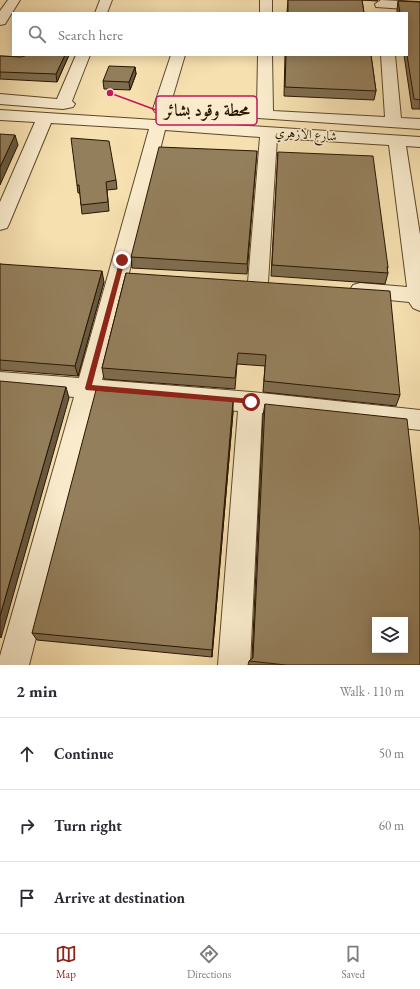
<!DOCTYPE html>
<html lang="en">
<head>
<meta charset="utf-8">
<style>
  :root { --surface:#fff; --page:#f2f2f3; --text:#2b2b33; --muted:#7c7c81; --line:#e1e1e2; --accent:#8f2418 }
  body { margin:0; font-family:"EB Garamond",Amiri,serif; background:var(--page); color:var(--text) }
  .controls { position:absolute; right:12px; bottom:12px; display:grid; overflow:hidden; border-radius:0px; box-shadow:0 2px 10px #0003 }
  .controls button { width:36px; height:36px; display:grid; place-items:center; padding:0; border:0; border-bottom:1px solid var(--line); background:var(--surface); color:var(--text); font:20px sans-serif }
  .stop { position:absolute; width:12px; height:12px; margin:-9px; border:3px solid #8f2418; border-radius:50%; background:#fff }
  .stop.end { background:#8f2418; border-color:#fff; box-shadow:0 1px 4px #0008 }
  .list { margin:0; padding:0; list-style:none }
  h2 { display:flex; justify-content:space-between; align-items:center; height:52px; margin:0; padding:0 16px; font-size:17px }
  h2 small { font-size:13px; font-weight:400; color:var(--muted) }
  .list li { display:grid; grid-template-columns:26px 1fr auto; gap:12px; align-items:center; box-sizing:border-box; height:72px; padding:0 16px; border-top:1px solid var(--line) }
  .list b { display:block; font-size:15px; white-space:nowrap }
  .list em { font-size:13px; font-style:normal; color:var(--muted) }
  .icon { flex:none; width:22px; height:22px; fill:none; stroke:currentColor; stroke-width:2; stroke-linecap:round; stroke-linejoin:round }
  .map { position:relative; flex:none; width:420px; height:665px; overflow:hidden }
  .search { position:absolute; background:var(--surface); box-shadow:0 2px 10px #0003; left:12px; right:12px; top:12px; height:44px; display:flex; align-items:center; gap:10px; box-sizing:border-box; padding:0 14px; border-radius:0px; color:var(--muted); font-size:15px }
  .sheet { height:268px; background:var(--surface) }
  nav { display:flex; justify-content:space-around; align-items:center; box-sizing:border-box; height:56px; border-top:1px solid var(--line); background:var(--surface); font-size:11px; color:var(--muted) }
  nav a { display:grid; justify-items:center; gap:2px }
  nav .on { color:var(--accent) }
  .map>svg:first-child { display:block }
</style>
</head>
<body>
<div class="map">
<svg width="420" height="665" viewBox="0 0 420 665">
  <rect width="100%" height="100%" fill="#f6e0b0"/>
  <filter id="stains"><feTurbulence type="fractalNoise" baseFrequency=".005" numOctaves="4"/><feColorMatrix values="0 0 0 0 .2 0 0 0 0 .09 0 0 0 0 .02 0 0 0 .5 -.17"/></filter>
  <radialGradient id="worn" r=".72"><stop offset=".6" stop-color="#630" stop-opacity="0"/><stop offset="1" stop-color="#630" stop-opacity=".3"/></radialGradient>
  <g fill="none" stroke-linecap="round" stroke-linejoin="round">
    <g stroke="#5c482c" stroke-width="2">
      <g id="minor">
        <polygon points="8,0 20,0 5,24 0,25 0,11"/>
        <polygon points="100,0 112,0 107,13 95,13"/>
        <rect x="260" y="0" width="12" height="13"/>
        <polygon points="381,0 420,2 420,10 376,7 375,4"/>
        <polygon points="76,55 90,55 72,101 75,104 73,107 63,109 0,104 0,94 57,99"/>
        <polygon points="171,55 185,55 169,109 167,112 155,112 153,109"/>
        <polygon points="258,55 272,55 273,111 385,117 381,55 395,55 401,118 420,119 420,129 241,117 239,114 241,111 257,110"/>
        <polygon points="0,110 420,137 420,147 406,146 420,235 420,311 413,308 409,302 360,297 353,295 350,290 353,285 360,283 407,287 389,145 277,138 268,282 265,287 258,289 251,287 248,282 260,137 165,130 102,380 251,392 420,410 420,430 262,413 250,665 218,665 238,411 97,399 29,665 0,665 0,656 74,397 0,390 0,372 79,378 149,129 51,123 9,224 7,228 0,230 0,202 35,122 0,120"/>
      </g>
    </g>
    <use href="#minor" fill="#f9ebcc" fill-rule="evenodd"/>
  </g>
  <g fill="#7f6d4f" stroke="#291600">
    <polygon points="288,0 378,0 377,1 362,0 364,13 287,13"/>
    <polygon points="398,1 420,2 420,109 412,109 404,55 407,55 407,13 397,13 397,10"/>
    <polygon points="69,55 57,82 0,79 0,56 21,57"/>
    <polygon points="285,55 371,55 376,91 374,100 284,96"/>
    <polygon points="135,67 136,74 130,90 104,89 103,81"/>
    <polygon points="257,151 247,274 132,268 131,257"/>
    <polygon points="278,152 388,267 387,271 388,273 385,284 271,276"/>
    <polygon points="116,180 117,189 107,190 109,211 82,214 81,205 80,193 78,193 77,185"/>
    <polygon points="0,264 104,282 78,376 0,370"/>
    <polygon points="126,273 400,395 396,406 263,392 265,366 237,364 235,389 104,379 102,368"/>
    <polygon points="265,404 420,665 248,665 249,661 252,659 263,415"/>
    <polygon points="233,412 212,657 37,640 32,633"/>
  </g>
  <g fill="#685940" stroke="#291600">
    <polygon points="65,55 69,55 57,82 56,74"/>
    <polygon points="135,67 136,74 130,90 129,82"/>
    <polygon points="15,135 18,145 0,185 0,167"/>
    <polygon points="102,271 104,282 78,376 75,366"/>
    <polygon points="66,387 69,398 1,638 0,636 0,616"/>
    <polygon points="233,401 233,412 212,657 212,650"/>
  </g>
  <g fill="#947f5c" stroke="#291600" fill-rule="evenodd">
    <polygon points="288,0 362,0 364,13 288,13"/>
    <polygon points="398,1 420,2 420,100 414,99 407,55 407,13 400,13"/>
    <polygon points="28,55 65,55 56,74 0,72 0,56 21,57"/>
    <polygon points="286,55 371,55 376,91 285,87"/>
    <polygon points="109,66 135,67 129,82 103,81"/>
    <polygon points="0,134 15,135 0,167"/>
    <polygon points="71,138 109,141 116,180 106,182 108,202 81,205 79,185 77,185"/>
    <polygon points="159,147 257,151 247,264 131,257"/>
    <polygon points="278,152 373,156 388,267 387,267 388,273 272,265"/>
    <polygon points="0,264 102,271 75,366 0,360"/>
    <polygon points="126,273 390,291 400,395 264,381 266,355 238,353 235,378 102,368"/>
    <polygon points="0,381 66,387 0,616"/>
    <polygon points="96,390 233,401 212,650 32,633"/>
    <path d="M265,404L407,419L420,533V665H286L249,661L253,658ZM375,620H405V650H375Z"/>
  </g>
  <polygon fill="#8f2418" points="120,259 125,260 92,385 251,399 255,402 254,404 86,390 85,388"/>
  <g text-anchor="middle" dominant-baseline="central" stroke-width="3" stroke-linejoin="round" paint-order="stroke">
    <g font-size="13" fill="#291600" stroke="#f9ebcc">
      <text transform="translate(306 134) rotate(4)">شارع الازهري</text>
    </g>
  </g>
  <path fill="none" stroke="#c2185b" stroke-width="1.5" d="M110 93L156 110"/>
  <circle fill="#c2185b" stroke="#f9ebcc" stroke-width="1.5" cx="110" cy="93" r="4"/>
  <rect fill="#f9ebcc" stroke="#c2185b" stroke-width="1.5" x="156" y="96" width="101" height="29" rx="4"/>
  <g font-size="17" text-anchor="middle" font-weight="bold" fill="#291600">
    <text x="207" y="116">محطة وقود بشائر</text>
  </g>
  <rect width="100%" height="100%" filter="url(#stains)"/>
  <rect width="100%" height="100%" fill="url(#worn)"/>
</svg>
<div class="controls">
<button><svg class="icon" aria-label="layers" viewBox="0 0 24 24"><path d="M12 4l9 5-9 5-9-5zM3 14l9 5 9-5"/></svg></button>
</div>
<div class="stop" style="left:251px;top:402px"></div>
<div class="stop end" style="left:122px;top:260px"></div>
<div class="search"><svg class="icon" aria-label="search" viewBox="0 0 24 24"><circle cx="10" cy="10" r="6"/><path d="M15 15l6 6"/></svg>Search here</div>
</div>
<section class="sheet">
<h2>2 min<small>Walk · 110 m</small></h2>
<ul class="list">
<li><svg class="icon" aria-label="ahead" viewBox="0 0 24 24"><path d="M12 20V5M6 11l6-6 6 6"/></svg><div><b>Continue</b></div><em>50 m</em></li>
<li><svg class="icon" aria-label="right" viewBox="0 0 24 24"><path d="M7 20v-9h11M14 6l5 5-5 5"/></svg><div><b>Turn right</b></div><em>60 m</em></li>
<li><svg class="icon" aria-label="arrive" viewBox="0 0 24 24"><path d="M6 21V4h12l-3 4 3 4H6"/></svg><div><b>Arrive at destination</b></div></li>
</ul>
</section>
<nav>
<a class="on"><svg class="icon" aria-label="map" viewBox="0 0 24 24"><path d="M3 6l6-2 6 2 6-2v14l-6 2-6-2-6 2zM9 4v14M15 6v14"/></svg>Map</a>
<a><svg class="icon" aria-label="directions" viewBox="0 0 24 24"><path d="M12 3l9 9-9 9-9-9zM9 14v-3h6M13 9l2 2-2 2"/></svg>Directions</a>
<a><svg class="icon" aria-label="saved" viewBox="0 0 24 24"><path d="M7 4h10v16l-5-4-5 4z"/></svg>Saved</a>
</nav>
</body>
</html>
